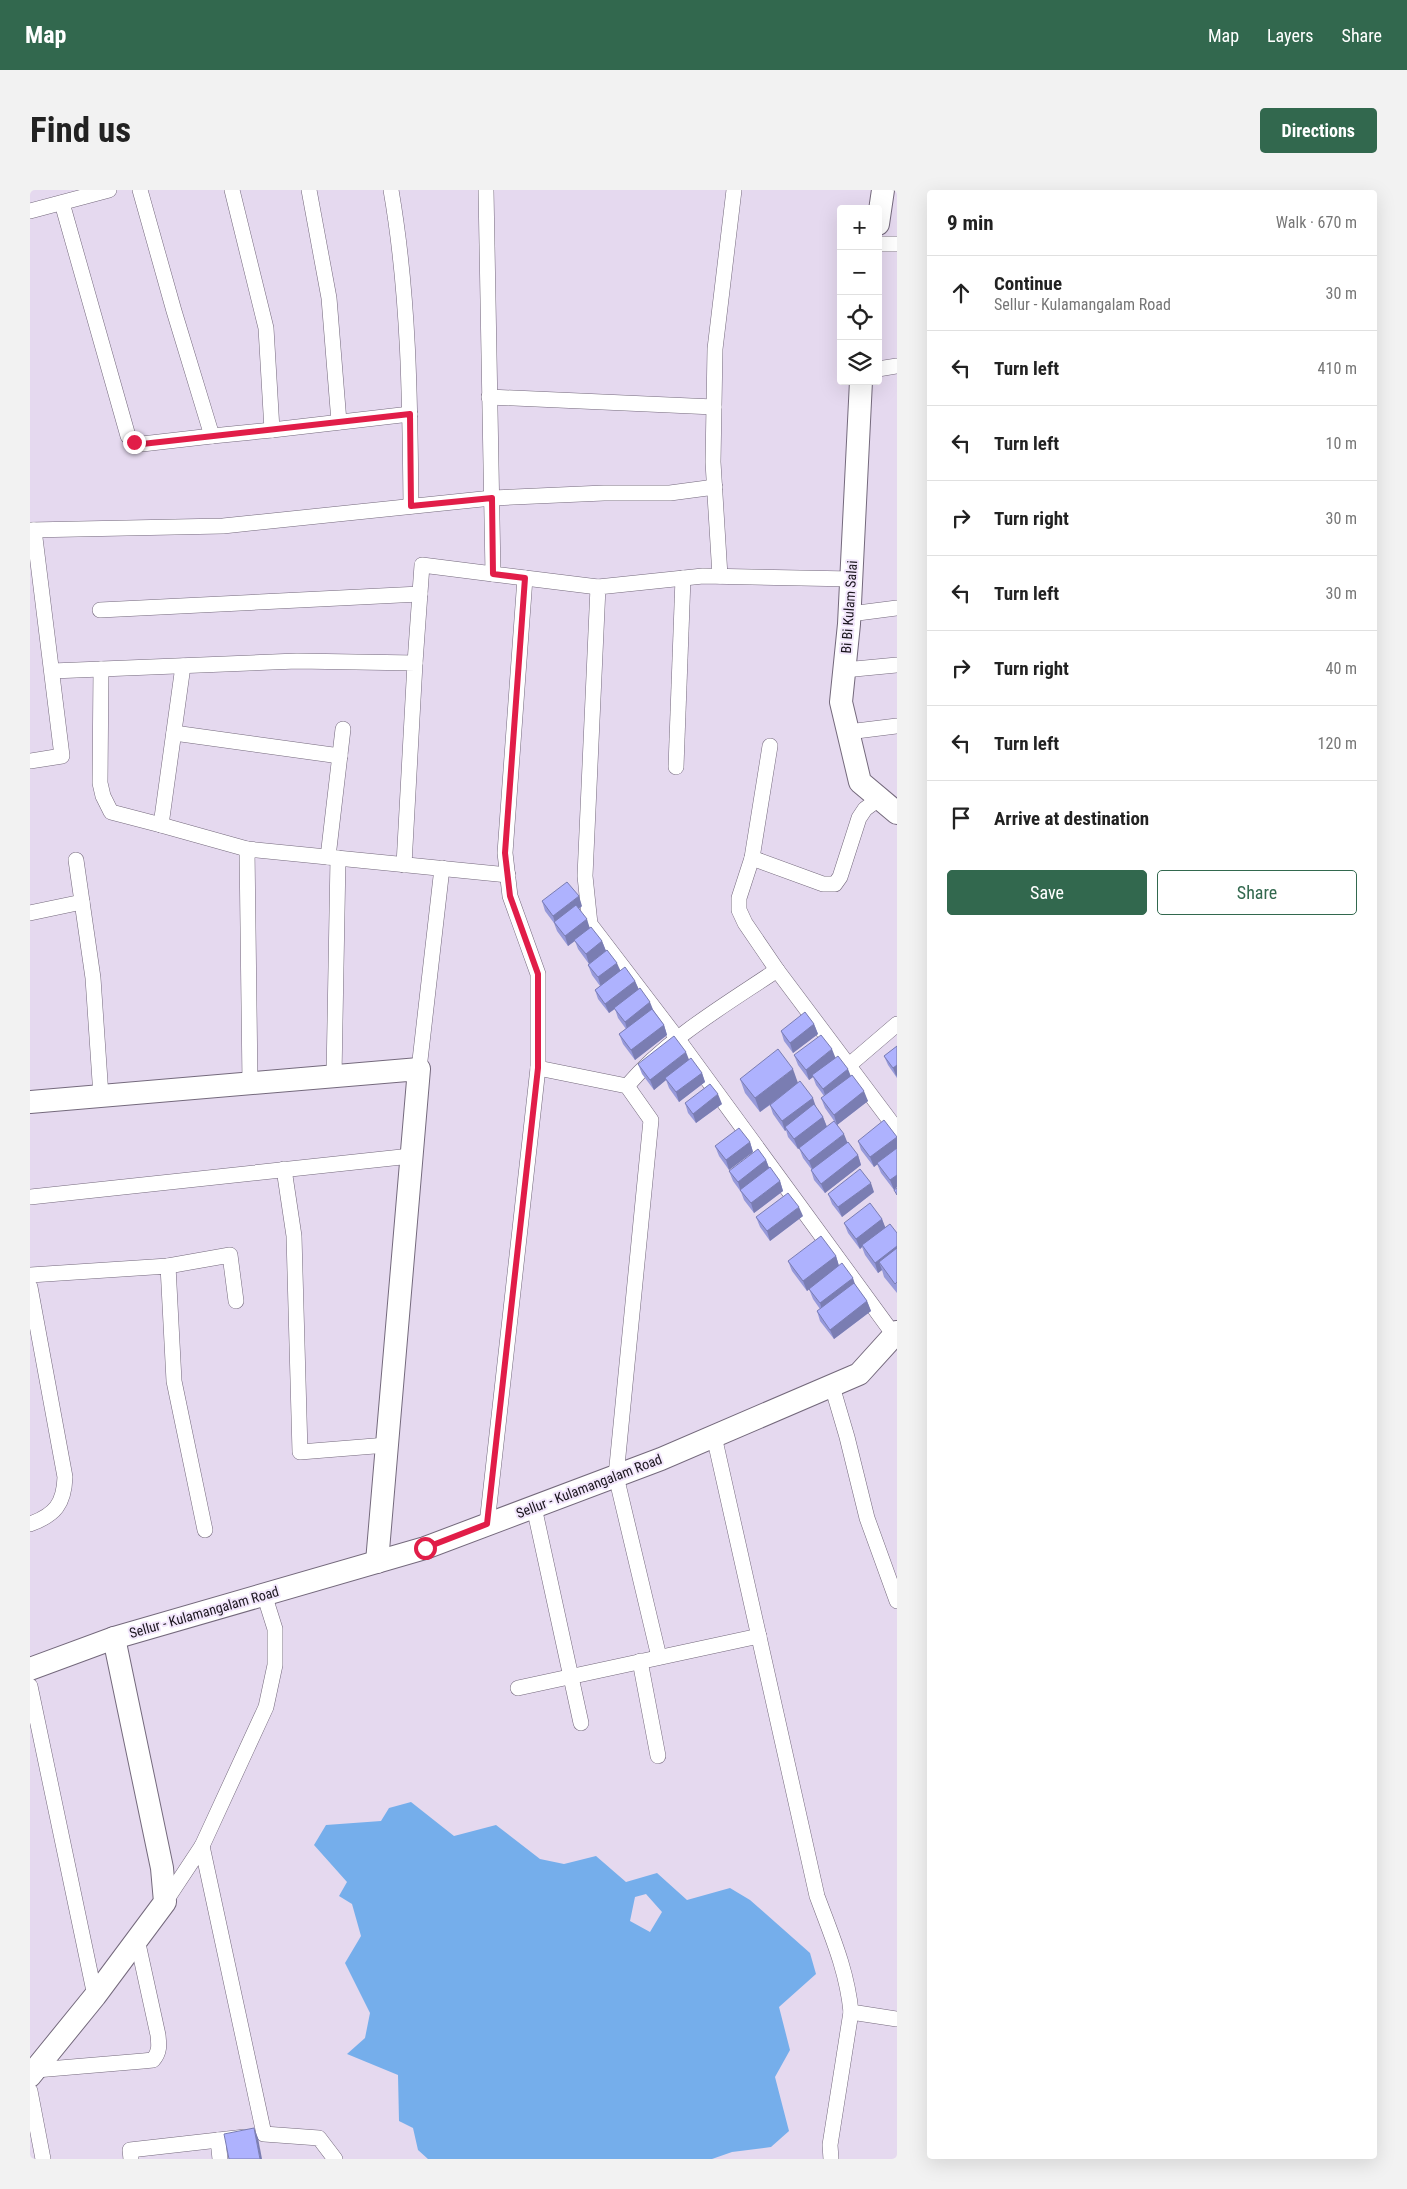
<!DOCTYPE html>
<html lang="en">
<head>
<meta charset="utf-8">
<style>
  :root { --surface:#fff; --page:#f2f2f2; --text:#222; --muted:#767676; --line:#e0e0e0; --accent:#32684e }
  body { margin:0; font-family:"Roboto Condensed",sans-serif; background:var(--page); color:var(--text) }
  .controls { position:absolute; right:15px; top:15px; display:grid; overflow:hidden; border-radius:5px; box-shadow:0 5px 20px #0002 }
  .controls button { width:45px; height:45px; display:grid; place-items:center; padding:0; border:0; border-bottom:1px solid var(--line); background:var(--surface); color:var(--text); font:25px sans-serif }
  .stop { position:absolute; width:15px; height:15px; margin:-11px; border:4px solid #e11d48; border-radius:50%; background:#fff }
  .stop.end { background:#e11d48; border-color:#fff; box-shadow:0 1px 5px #0008 }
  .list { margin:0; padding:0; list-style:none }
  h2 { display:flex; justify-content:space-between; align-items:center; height:65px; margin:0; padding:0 20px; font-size:21px }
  h2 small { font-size:16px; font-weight:400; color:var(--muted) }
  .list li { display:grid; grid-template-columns:32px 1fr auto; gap:15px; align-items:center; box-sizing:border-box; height:75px; padding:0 20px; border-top:1px solid var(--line) }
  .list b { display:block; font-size:19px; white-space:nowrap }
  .list p { margin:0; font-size:16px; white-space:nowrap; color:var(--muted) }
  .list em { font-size:16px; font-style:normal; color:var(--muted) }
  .actions { display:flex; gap:10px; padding:15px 20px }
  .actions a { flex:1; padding:11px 0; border:1px solid var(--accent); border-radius:5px; text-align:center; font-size:18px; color:var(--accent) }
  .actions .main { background:var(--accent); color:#fff }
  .icon { flex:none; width:28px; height:28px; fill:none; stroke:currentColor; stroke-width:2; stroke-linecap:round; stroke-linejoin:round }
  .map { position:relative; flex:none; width:867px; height:1969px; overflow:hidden; border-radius:5px }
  header { display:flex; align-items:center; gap:30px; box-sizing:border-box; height:70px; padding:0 25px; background:var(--accent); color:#fff }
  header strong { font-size:24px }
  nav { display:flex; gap:28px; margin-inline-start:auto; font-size:18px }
  .intro { display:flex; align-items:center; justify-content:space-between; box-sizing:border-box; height:120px; padding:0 30px }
  h1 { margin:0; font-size:35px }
  .button { padding:12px 22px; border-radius:5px; background:var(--accent); color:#fff; font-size:18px; font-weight:700 }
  main { display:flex; gap:30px; padding:0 30px }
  aside { flex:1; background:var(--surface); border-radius:5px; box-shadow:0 5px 20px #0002 }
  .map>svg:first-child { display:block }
</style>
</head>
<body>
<header>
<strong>Map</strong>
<nav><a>Map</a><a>Layers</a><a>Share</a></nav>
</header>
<div class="intro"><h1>Find us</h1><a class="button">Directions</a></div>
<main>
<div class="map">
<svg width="867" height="1969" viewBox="0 0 867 1969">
  <rect width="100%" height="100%" fill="#e5d9ef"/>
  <path fill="#75aeeb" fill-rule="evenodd" d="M381,1612L424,1646L466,1635L510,1669L534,1674L566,1666L596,1692L627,1683L657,1710L700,1698L720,1710L780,1763L786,1784L749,1817L760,1860L745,1887L759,1941L741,1957L702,1962L682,1969H398L388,1960L383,1938L369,1931L368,1885L317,1864L335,1848L340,1823L315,1773L331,1746L322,1714L309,1706L317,1692L284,1655L296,1635L351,1631L359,1618ZM616,1704L632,1722L620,1742L600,1731L605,1707Z"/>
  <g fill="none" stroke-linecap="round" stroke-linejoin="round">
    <g stroke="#74697c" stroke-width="16">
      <g id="street">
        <polyline points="110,0 144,121 182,246 242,240"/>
        <polyline points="202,0 236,138 242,240 380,224"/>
        <polyline points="279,0 299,108 309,232"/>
        <path d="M361,0C379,104 380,210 381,316"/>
        <polyline points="456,0 463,384 568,397"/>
        <polyline points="32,13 98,246 104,252 112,254 182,246"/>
        <polyline points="0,21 79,0"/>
        <polyline points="848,54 867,54"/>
        <polyline points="848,179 867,176"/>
        <polyline points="459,207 684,217"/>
        <polyline points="0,340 193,336 462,308 574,303 640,303 685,297"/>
        <polyline points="690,386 683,272 685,159 704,0"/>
        <polyline points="822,389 673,386 568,397 555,686 560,734 647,848 864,1145"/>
        <polyline points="70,420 390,404"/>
        <polyline points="820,424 867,418"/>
        <polyline points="385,473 392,375 463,384"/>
        <polyline points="71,479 70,593 73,606 81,622 131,635 153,476"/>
        <polyline points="814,480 867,475"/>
        <polyline points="22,481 267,471 385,473 374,675"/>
        <polyline points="818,542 867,536"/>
        <polyline points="144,543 310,566"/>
        <polyline points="0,571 32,566 4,340"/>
        <polyline points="646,577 653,388"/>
        <polyline points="850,608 835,619 829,628 810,687 805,694 793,694 722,668 709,708 709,720 715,733 747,780 867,940"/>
        <polyline points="131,635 217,659"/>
        <polyline points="298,667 313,539"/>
        <polyline points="722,668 740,556"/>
        <polyline points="46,670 63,788 71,906"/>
        <polyline points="0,723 52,712"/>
        <polyline points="818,876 867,834"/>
        <polyline points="508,878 597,896 621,930 586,1286 629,1467"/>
        <polyline points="389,879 412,678"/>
        <polyline points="304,886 308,668"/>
        <polyline points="220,893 217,659 478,685"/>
        <path d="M597,896C638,848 695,815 747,780"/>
        <polyline points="254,979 264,1046 270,1262 357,1255"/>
        <polyline points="0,1007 381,966"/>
        <polyline points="138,1076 200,1065 206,1111"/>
        <polyline points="0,1085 138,1076 144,1191 175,1340"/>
        <path d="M0,1097L35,1287C34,1314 25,1325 0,1334"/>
        <polyline points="802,1196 817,1247 837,1328 867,1411"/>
        <path d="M684,1246L787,1706C801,1744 817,1780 821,1822L867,1829"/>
        <polyline points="504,1317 551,1533"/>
        <polyline points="457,1334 508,878 508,784 480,706 475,663 495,388"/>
        <polyline points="610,1471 628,1566"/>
        <polyline points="0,1496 65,1806"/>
        <polyline points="488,1498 729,1446"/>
        <polyline points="172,1656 236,1517 245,1475 245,1439 234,1404"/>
        <polyline points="135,1712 172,1656 234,1944 289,1948 305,1969"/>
        <path d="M6,1880L113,1871L123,1870C130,1862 129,1855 128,1845L107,1749"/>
        <polyline points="0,1901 13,1969"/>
        <polyline points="188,1950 190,1969"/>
        <polyline points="101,1969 100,1960 215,1947"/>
        <polyline points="801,1969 800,1955 821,1822"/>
      </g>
    </g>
    <g stroke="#74697c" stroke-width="24">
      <g id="secondary">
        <polyline points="848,34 853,0"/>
        <polyline points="831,191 819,434 811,512 830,592 867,623"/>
        <polyline points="0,912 389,879 347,1372"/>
        <polyline points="0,1479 84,1448 395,1358 631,1269 829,1184 867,1142"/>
        <polyline points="0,1886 65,1806 135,1712 132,1678 84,1448"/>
      </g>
    </g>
    <use href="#street" stroke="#fff" stroke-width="15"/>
    <use href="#secondary" stroke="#fff" stroke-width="22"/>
  </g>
  <g fill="#9699da">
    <polygon points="512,711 552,716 549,719 560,738 572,751 576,761 590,780 605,791 609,800 634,835 637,845 605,870 593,854 589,844 596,839 588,828 585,819 579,823 568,809 565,800 570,796 562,785 558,775 559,774 548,759 545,751 538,756 527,741 524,733 515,721"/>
    <polygon points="784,834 788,844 763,863 754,851 751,841"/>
    <polygon points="867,856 867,888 858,875 854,866"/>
    <polygon points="764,865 805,868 821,886 838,911 807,935 795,918 791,908 794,906 786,895 783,887 779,890 768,875"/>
    <polygon points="659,870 672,883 675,892 649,912 639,898 636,890 624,900 612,884 608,874"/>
    <polygon points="710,889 768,893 793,927 797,937 768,959 758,947 756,940 755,941 743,924 740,915 730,922 715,903"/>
    <polygon points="655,913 692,914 666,933 658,923"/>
    <polygon points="867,947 867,997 864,1000 851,983 847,974 844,977 831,960 828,951"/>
    <polygon points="720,952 723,962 699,980 689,966 685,956"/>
    <polygon points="817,953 828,965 831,975 795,1003 784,990 781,980 782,980 773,968 769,958"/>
    <polygon points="736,970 739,978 750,991 753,1001 724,1023 714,1010 711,1002 703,991 699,981"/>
    <polygon points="844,1002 812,1027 802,1014 798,1004"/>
    <polygon points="773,1026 740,1051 730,1037 726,1027"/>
    <polygon points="852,1029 855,1038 867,1043 867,1103 854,1087 852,1080 848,1083 835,1065 832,1057 830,1059 818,1043 814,1033"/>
    <polygon points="806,1066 809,1076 837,1111 841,1121 804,1149 790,1131 787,1121 790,1119 783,1109 779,1099 777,1101 762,1081 758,1071"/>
  </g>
  <g fill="#7a7db2">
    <polygon points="549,706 552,716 526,736 523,726"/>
    <polygon points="557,729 560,739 538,756 535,746"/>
    <polygon points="572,751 576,761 559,774 556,764"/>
    <polygon points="587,773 591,782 571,797 568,787"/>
    <polygon points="605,791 609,800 579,823 575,814"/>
    <polygon points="620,812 624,822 598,842 595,832"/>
    <polygon points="784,834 788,844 763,863 760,853"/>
    <polygon points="634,835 637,845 605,870 601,860"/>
    <polygon points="802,859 806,869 782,885 783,887 779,890 776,880"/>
    <polygon points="656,862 660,872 635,888 636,890 624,900 620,890"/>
    <polygon points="867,875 867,886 866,885 867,888 863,878"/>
    <polygon points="763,879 768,893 730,922 725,908"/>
    <polygon points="818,879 822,889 796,908 793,899"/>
    <polygon points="672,883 675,892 649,912 646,902"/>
    <polygon points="834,901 838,911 807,935 804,925"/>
    <polygon points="688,904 692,914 666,933 663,924"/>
    <polygon points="783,908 786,917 755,937 756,940 755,941 752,931"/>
    <polygon points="793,927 797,937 768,959 764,949"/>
    <polygon points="814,944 818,954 783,981 779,971"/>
    <polygon points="867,947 867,959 844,977 840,967"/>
    <polygon points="720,952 723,962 699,980 696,970"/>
    <polygon points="828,965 831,975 795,1003 791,994"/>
    <polygon points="736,970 740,980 710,1000 711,1002 708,992"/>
    <polygon points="867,985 867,997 864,1000 860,990"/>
    <polygon points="750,991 753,1001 724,1023 721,1013"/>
    <polygon points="841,993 844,1002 812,1027 808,1017"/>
    <polygon points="769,1017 773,1026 740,1051 737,1041"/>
    <polygon points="852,1029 856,1039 832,1055 832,1057 830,1059 826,1049"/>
    <polygon points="867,1056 867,1069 849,1072 852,1080 848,1083 845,1073"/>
    <polygon points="806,1066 809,1076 777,1101 773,1091"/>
    <polygon points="823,1088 826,1097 793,1123 790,1113"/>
    <polygon points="837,1111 841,1121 804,1149 800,1140"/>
    <polygon points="224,1938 228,1948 232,1969 230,1969"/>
  </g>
  <g fill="#aeb2fe" stroke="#7a7db2">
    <polygon points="537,692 549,706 523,726 512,711"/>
    <polygon points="546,715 557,729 535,746 524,732"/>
    <polygon points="561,737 572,751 556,764 544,750"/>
    <polygon points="577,760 587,773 568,787 558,775"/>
    <polygon points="595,777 605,791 575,814 565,800"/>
    <polygon points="610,798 620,812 595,832 584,818"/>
    <polygon points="622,819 634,835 601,860 589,844"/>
    <polygon points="775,822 784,834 760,853 751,841"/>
    <polygon points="791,845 802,859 776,880 764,865"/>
    <polygon points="644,846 656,862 620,890 608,874"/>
    <polygon points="867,856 867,875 863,878 854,866"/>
    <polygon points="748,859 763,879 725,908 710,889"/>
    <polygon points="808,866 818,879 793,899 782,885"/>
    <polygon points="661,868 672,883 646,902 635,888"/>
    <polygon points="822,885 834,901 804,925 791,908"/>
    <polygon points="770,891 783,908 752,931 740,915"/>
    <polygon points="680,894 688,904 663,924 655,913"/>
    <polygon points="784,914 793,927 764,949 755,937"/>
    <polygon points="854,930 867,947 840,967 828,951"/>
    <polygon points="804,931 814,944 779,971 769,958"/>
    <polygon points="709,938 720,952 696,970 685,956"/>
    <polygon points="818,952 828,965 791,994 781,980"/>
    <polygon points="867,958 867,985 860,990 847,973"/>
    <polygon points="728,959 736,970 708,992 699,981"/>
    <polygon points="740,977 750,991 721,1013 710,1000"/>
    <polygon points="830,979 841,993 808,1017 798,1004"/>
    <polygon points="867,998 867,1005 864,1000"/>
    <polygon points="758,1003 769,1017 737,1041 726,1027"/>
    <polygon points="840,1013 852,1029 826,1049 814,1033"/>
    <polygon points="860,1034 867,1043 867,1056 845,1073 832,1055"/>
    <polygon points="791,1046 806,1066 773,1091 758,1071"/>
    <polygon points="867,1058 867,1092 865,1094 849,1072"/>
    <polygon points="812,1073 823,1088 790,1113 779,1099"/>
    <polygon points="824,1093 837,1111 800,1140 787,1121"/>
    <polygon points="224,1938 230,1969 199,1969 194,1944"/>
  </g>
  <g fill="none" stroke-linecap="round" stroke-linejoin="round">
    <polyline stroke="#e11d48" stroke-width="6" points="104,252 112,254 380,224 381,316 462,308 463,384 495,388 475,663 480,706 508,784 508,878 457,1334 395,1358"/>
  </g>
  <g text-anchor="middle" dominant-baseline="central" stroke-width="4" stroke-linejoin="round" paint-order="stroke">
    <g font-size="14" fill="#1a151d" stroke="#f2e6fc">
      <text transform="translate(819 417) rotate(-86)">Bi Bi Kulam Salai</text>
      <text transform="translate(559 1296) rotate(-21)">Sellur - Kulamangalam Road</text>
      <text transform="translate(174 1422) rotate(-16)">Sellur - Kulamangalam Road</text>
    </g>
  </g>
</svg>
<div class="controls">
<button>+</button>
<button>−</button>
<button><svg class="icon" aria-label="locate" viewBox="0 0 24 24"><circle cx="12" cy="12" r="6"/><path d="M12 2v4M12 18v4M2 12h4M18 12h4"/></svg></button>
<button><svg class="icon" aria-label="layers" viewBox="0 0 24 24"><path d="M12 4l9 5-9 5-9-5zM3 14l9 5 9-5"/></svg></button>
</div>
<div class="stop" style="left:395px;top:1358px"></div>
<div class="stop end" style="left:104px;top:252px"></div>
</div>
<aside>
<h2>9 min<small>Walk · 670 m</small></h2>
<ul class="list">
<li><svg class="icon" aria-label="ahead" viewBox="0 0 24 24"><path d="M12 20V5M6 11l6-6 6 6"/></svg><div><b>Continue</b><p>Sellur - Kulamangalam Road</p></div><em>30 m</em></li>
<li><svg class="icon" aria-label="left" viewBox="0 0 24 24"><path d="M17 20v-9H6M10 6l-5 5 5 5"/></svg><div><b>Turn left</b></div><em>410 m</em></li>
<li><svg class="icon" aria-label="left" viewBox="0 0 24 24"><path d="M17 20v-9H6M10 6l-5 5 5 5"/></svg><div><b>Turn left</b></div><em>10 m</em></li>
<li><svg class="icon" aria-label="right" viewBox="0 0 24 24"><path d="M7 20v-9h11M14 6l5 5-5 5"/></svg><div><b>Turn right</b></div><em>30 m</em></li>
<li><svg class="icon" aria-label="left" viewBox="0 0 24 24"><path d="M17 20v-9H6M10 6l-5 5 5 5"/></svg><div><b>Turn left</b></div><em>30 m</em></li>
<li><svg class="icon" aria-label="right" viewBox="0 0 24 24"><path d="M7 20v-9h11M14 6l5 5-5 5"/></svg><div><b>Turn right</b></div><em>40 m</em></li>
<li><svg class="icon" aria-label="left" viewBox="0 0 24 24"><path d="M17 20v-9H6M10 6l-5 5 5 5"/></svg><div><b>Turn left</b></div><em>120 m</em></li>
<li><svg class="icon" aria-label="arrive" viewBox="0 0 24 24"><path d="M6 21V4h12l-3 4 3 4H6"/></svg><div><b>Arrive at destination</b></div></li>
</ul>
<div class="actions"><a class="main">Save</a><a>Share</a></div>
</aside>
</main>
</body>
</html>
